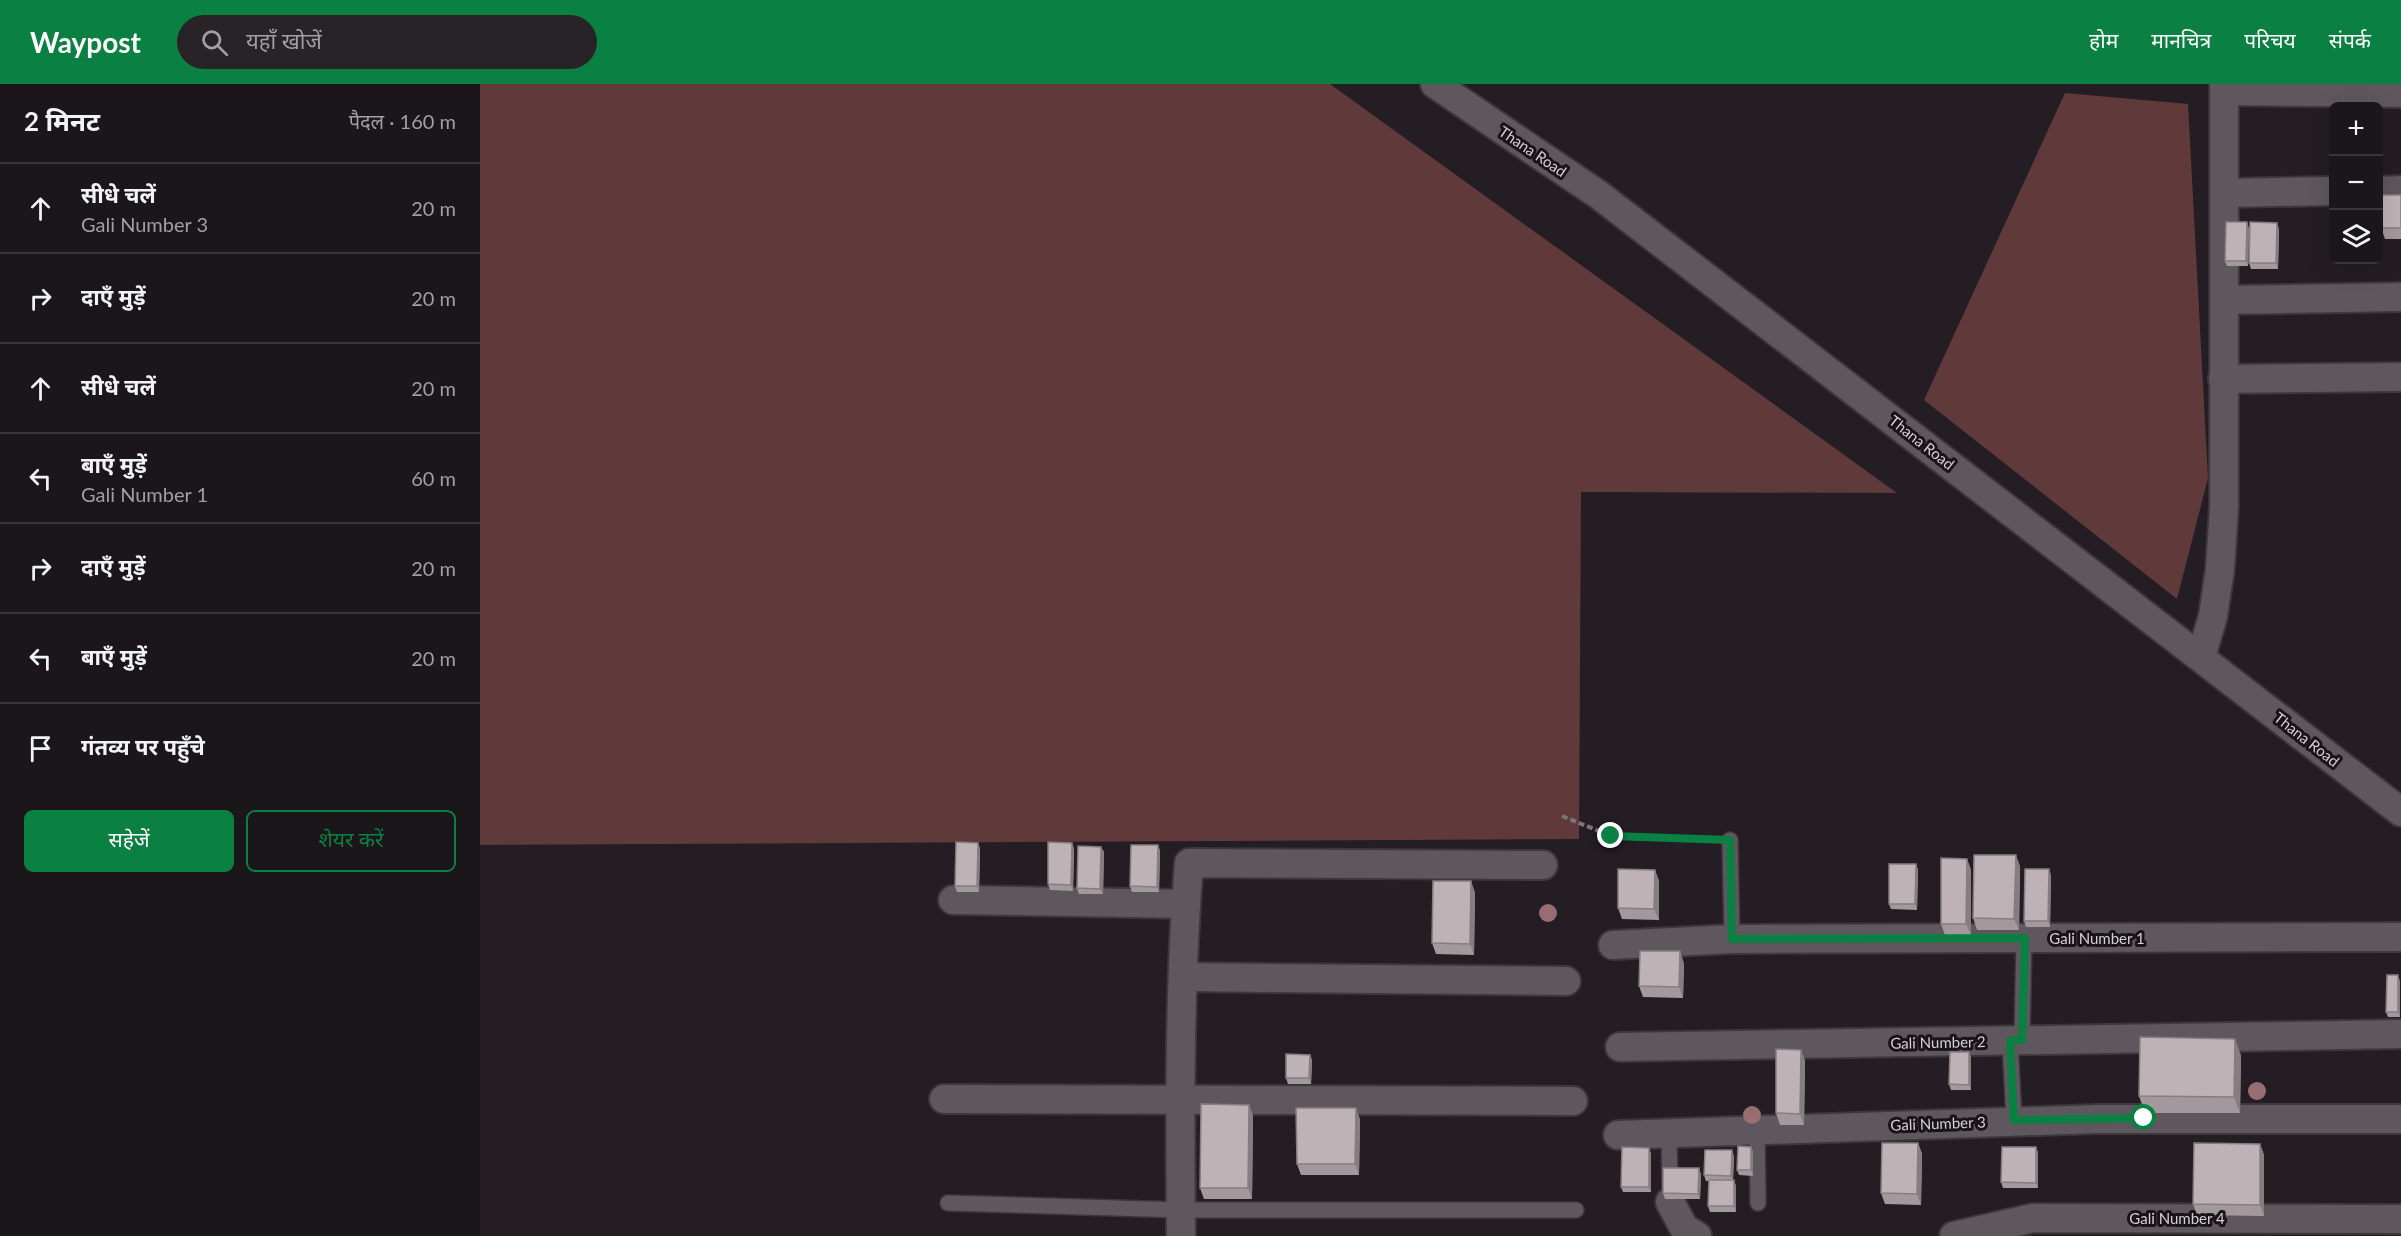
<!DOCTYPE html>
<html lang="hi">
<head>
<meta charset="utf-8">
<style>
  :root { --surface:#1b161a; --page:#282327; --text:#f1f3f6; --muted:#a09fa2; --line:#393539; --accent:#0b8043 }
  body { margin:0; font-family:Lato,"Noto Sans Devanagari",sans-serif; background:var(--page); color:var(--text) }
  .controls { position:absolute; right:18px; top:18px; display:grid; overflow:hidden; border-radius:9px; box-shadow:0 6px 24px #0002 }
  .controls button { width:54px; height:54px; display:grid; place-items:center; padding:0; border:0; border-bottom:2px solid var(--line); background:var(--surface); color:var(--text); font:30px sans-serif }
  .stop { position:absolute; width:18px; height:18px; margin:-14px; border:4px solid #0b8043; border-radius:50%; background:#fff }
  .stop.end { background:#0b8043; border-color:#fff; box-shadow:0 2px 6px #0008 }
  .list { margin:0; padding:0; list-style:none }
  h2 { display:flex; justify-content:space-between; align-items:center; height:78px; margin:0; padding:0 24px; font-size:26px }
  h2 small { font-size:20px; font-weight:400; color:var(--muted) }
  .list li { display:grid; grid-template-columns:39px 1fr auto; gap:18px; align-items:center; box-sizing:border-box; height:90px; padding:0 24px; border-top:2px solid var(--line) }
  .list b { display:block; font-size:22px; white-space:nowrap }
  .list p { margin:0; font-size:20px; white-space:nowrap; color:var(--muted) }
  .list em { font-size:20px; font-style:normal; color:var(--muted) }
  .actions { display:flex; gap:12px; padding:18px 24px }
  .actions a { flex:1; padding:14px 0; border:2px solid var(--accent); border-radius:9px; text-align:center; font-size:21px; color:var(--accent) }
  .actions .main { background:var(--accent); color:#fff }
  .icon { flex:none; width:33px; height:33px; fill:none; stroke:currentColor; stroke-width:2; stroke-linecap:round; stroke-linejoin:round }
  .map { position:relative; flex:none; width:1921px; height:1152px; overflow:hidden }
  header { display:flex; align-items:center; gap:36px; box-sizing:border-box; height:84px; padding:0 30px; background:var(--accent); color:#fff }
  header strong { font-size:28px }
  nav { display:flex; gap:33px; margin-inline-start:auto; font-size:21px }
  .search { width:420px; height:54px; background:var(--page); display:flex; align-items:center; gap:15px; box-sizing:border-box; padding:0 21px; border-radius:33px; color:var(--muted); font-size:22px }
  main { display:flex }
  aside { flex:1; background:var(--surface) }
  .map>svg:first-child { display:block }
</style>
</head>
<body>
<header>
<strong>Waypost</strong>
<div class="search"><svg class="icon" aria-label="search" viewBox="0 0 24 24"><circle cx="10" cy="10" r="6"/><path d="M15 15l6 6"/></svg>यहाँ खोजें</div>
<nav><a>होम</a><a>मानचित्र</a><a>परिचय</a><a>संपर्क</a></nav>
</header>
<main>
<aside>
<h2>2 मिनट<small>पैदल · 160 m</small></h2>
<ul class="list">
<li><svg class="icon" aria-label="ahead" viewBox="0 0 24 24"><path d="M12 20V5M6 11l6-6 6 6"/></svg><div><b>सीधे चलें</b><p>Gali Number 3</p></div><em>20 m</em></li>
<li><svg class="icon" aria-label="right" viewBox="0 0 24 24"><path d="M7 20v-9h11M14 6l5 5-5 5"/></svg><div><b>दाएँ मुड़ें</b></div><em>20 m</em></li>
<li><svg class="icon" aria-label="ahead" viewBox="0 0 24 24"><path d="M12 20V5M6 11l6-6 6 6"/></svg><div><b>सीधे चलें</b></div><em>20 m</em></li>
<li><svg class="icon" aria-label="left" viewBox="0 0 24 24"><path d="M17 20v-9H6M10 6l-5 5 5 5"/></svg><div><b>बाएँ मुड़ें</b><p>Gali Number 1</p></div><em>60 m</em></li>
<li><svg class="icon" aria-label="right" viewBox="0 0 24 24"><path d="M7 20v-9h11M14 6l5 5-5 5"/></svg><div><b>दाएँ मुड़ें</b></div><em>20 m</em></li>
<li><svg class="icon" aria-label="left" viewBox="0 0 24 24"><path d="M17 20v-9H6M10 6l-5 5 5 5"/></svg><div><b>बाएँ मुड़ें</b></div><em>20 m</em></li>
<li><svg class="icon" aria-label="arrive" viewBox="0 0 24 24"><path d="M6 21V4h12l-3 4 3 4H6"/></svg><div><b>गंतव्य पर पहुँचे</b></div></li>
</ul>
<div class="actions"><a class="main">सहेजें</a><a>शेयर करें</a></div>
</aside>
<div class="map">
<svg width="1921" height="1152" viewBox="0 0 1921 1152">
  <rect width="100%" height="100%" fill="#241d23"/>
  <g fill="#603a3b">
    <polygon points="0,0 850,0 1417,409 1101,408 1099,755 0,761"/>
    <polygon points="1585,9 1708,20 1728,394 1697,515 1444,316"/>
  </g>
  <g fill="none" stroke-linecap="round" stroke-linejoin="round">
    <g stroke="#3d373c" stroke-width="18">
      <g id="lane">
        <polyline points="1250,756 1252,855"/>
        <polyline points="1542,956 1544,854"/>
        <polyline points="1530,957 1534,1036"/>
        <polyline points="1277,1046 1278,1119"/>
        <polyline points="1189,1049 1190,1103"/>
        <polyline points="468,1119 701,1126 1096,1126"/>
      </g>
    </g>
    <g stroke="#3d373c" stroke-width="32">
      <g id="street">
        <polyline points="955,0 1119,111 1921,728"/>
        <polyline points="1744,7 1921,9"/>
        <polyline points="1898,107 1921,106"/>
        <polyline points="1744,109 1854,107"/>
        <polyline points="1744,216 1921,213"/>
        <polyline points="1743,295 1921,293"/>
        <polyline points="1721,573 1733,532 1740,485 1744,423 1744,0"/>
        <polyline points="473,816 706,820"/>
        <polyline points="1133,861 1252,855 1921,853"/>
        <polyline points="704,893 1086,897"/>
        <polyline points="1140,963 1921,950"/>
        <polyline points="464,1015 1093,1017"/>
        <polyline points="1138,1051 1617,1035 1921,1035"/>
        <polyline points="1190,1118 1204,1144 1217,1152"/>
        <path d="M701,1152C700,1028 699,903 709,779L1063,781"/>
        <polyline points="1474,1152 1553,1134 1921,1135"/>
      </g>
    </g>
    <polyline stroke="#7b757a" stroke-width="4" stroke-dasharray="6 3" stroke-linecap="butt" points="1082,732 1131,752 1225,755"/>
    <use href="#lane" stroke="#5f575e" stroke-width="15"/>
    <use href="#street" stroke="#5f575e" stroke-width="28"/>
  </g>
  <g fill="#986d71">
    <circle cx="1068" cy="829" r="9"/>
    <circle cx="1777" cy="1007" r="9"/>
    <circle cx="1272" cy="1031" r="9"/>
  </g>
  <g fill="#a3999d">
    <polygon points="1921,111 1921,155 1905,155 1901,144"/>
    <polygon points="1769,144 1768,182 1747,182 1745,177"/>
    <polygon points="1799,145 1798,185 1771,185 1769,179"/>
    <polygon points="592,759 594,765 593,807 570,806 568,800"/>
    <polygon points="678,761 680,767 679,808 652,808 650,802"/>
    <polygon points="621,763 624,768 623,810 599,810 597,804"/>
    <polygon points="500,764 499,808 477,808 475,802"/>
    <polygon points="1487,775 1491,786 1491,851 1465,851 1461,840"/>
    <polygon points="1436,780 1438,786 1437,826 1411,825 1409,820"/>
    <polygon points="1540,782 1539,846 1497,846 1493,834"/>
    <polygon points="1175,786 1179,797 1179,836 1142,835 1138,824"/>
    <polygon points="1571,791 1570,843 1546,843 1544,837"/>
    <polygon points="995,808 994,871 956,870 952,859"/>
    <polygon points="1204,879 1203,914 1163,913 1159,902"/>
    <polygon points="1920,897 1920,933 1908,933 1906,928"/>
    <polygon points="1321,966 1325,977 1324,1041 1300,1041 1296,1029"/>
    <polygon points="1489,968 1491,974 1491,1006 1471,1006 1469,1000"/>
    <polygon points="830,971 832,976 831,1000 808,1000 806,994"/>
    <polygon points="1761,971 1760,1029 1665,1029 1659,1012"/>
    <polygon points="769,1021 773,1032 772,1115 724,1115 720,1104"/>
    <polygon points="880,1035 879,1091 821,1091 817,1080"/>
    <polygon points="1438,1059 1442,1070 1441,1121 1405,1120 1401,1109"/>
    <polygon points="1780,1060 1784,1071 1784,1132 1717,1131 1713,1120"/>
    <polygon points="1271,1063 1273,1068 1273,1092 1259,1091 1257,1086"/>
    <polygon points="1556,1063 1558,1069 1558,1104 1523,1104 1521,1098"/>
    <polygon points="1171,1069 1171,1108 1143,1108 1141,1103"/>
    <polygon points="1254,1072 1253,1096 1256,1102 1256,1128 1230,1128 1228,1122 1229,1097 1226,1097 1224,1091"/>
    <polygon points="1221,1090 1220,1115 1185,1115 1183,1109"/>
  </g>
  <g fill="#857d7f">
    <polygon points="1767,138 1769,144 1768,182 1766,177"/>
    <polygon points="1797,139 1799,145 1798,185 1796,179"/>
    <polygon points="498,759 500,764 499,808 497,802"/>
    <polygon points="592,759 594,765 593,807 591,801"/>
    <polygon points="678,761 680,767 679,808 677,803"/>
    <polygon points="621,763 624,768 623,810 620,805"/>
    <polygon points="1536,771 1540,782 1539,846 1534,835"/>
    <polygon points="1487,775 1491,786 1491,851 1486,840"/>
    <polygon points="1436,780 1438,786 1437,826 1435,820"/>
    <polygon points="1569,785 1571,791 1570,843 1568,837"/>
    <polygon points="1175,786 1179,797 1179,836 1174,825"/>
    <polygon points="991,797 995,808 994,871 990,860"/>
    <polygon points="1200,867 1204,879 1203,914 1199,903"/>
    <polygon points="1918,891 1920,897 1920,933 1918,928"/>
    <polygon points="1755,955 1761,971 1760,1029 1754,1013"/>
    <polygon points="1321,966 1325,977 1324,1041 1320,1030"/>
    <polygon points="1489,968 1491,974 1491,1006 1489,1001"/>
    <polygon points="830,971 832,976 831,1000 829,994"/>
    <polygon points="769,1021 773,1032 772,1115 768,1104"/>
    <polygon points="876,1024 880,1035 879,1091 875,1080"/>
    <polygon points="1438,1059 1442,1070 1441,1121 1437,1110"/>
    <polygon points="1780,1060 1784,1071 1784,1132 1780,1121"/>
    <polygon points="1271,1063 1273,1068 1273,1092 1271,1086"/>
    <polygon points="1556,1063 1558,1069 1558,1104 1556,1099"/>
    <polygon points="1169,1064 1171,1069 1171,1108 1169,1103"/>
    <polygon points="1252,1066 1254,1072 1253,1097 1251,1092"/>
    <polygon points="1219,1084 1221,1090 1220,1115 1218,1110"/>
    <polygon points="1254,1096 1256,1102 1256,1128 1254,1122"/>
  </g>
  <g fill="#beb2b6" stroke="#857d7f" stroke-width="1.5">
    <polygon points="1902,111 1921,111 1921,144 1901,144"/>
    <polygon points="1746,138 1767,138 1766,177 1745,177"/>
    <polygon points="1770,138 1797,139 1796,179 1769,179"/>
    <polygon points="476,758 498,759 497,802 475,802"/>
    <polygon points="568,758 592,759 591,801 568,800"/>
    <polygon points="651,761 678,761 677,803 650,802"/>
    <polygon points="598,762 621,763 620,805 597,804"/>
    <polygon points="1494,771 1536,771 1534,835 1493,834"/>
    <polygon points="1461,774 1487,775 1486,840 1461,840"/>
    <polygon points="1409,780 1436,780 1435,820 1409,820"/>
    <polygon points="1138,785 1175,786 1174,825 1138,824"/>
    <polygon points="1545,785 1569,785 1568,837 1544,837"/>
    <polygon points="953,797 991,797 990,860 952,859"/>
    <polygon points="1160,867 1200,867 1199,903 1159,902"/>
    <polygon points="1907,891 1918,891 1918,928 1906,928"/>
    <polygon points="1660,953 1755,955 1754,1013 1659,1012"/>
    <polygon points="1296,965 1321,966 1320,1030 1296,1029"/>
    <polygon points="1470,968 1489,968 1489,1001 1469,1000"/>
    <polygon points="806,970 830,971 829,994 806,994"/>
    <polygon points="721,1020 769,1021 768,1104 720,1104"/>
    <polygon points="816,1024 876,1024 875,1080 817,1080"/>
    <polygon points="1402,1059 1438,1059 1437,1110 1401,1109"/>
    <polygon points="1714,1059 1780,1060 1780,1121 1713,1120"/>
    <polygon points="1258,1062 1271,1063 1271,1086 1257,1086"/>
    <polygon points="1142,1063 1169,1064 1169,1103 1141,1103"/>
    <polygon points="1522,1063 1556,1063 1556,1099 1521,1098"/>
    <polygon points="1225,1066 1252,1066 1251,1092 1224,1091"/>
    <polygon points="1183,1084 1219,1084 1218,1110 1183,1109"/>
    <polygon points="1229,1096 1254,1096 1254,1122 1228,1122"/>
  </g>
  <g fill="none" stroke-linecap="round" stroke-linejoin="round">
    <polyline stroke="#0b8043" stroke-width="8" points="1131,752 1250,756 1252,855 1545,854 1542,956 1530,957 1534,1036 1664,1034"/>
  </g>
  <g text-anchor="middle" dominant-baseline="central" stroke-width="6" stroke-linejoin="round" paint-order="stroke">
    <g font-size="15" fill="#d5d0d4" stroke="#1a141a">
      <text transform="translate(1053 67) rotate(34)">Thana Road</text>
      <text transform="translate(1442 358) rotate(38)">Thana Road</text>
      <text transform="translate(1827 655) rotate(38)">Thana Road</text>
      <text x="1617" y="854">Gali Number 1</text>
      <text transform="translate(1458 958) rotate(-1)">Gali Number 2</text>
      <text transform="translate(1458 1039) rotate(-2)">Gali Number 3</text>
      <text x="1697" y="1134">Gali Number 4</text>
    </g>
  </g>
</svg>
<div class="controls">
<button>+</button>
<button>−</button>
<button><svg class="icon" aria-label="layers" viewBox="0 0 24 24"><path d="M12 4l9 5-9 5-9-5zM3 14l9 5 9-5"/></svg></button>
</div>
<div class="stop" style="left:1664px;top:1034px"></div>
<div class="stop end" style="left:1131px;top:752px"></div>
</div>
</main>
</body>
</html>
